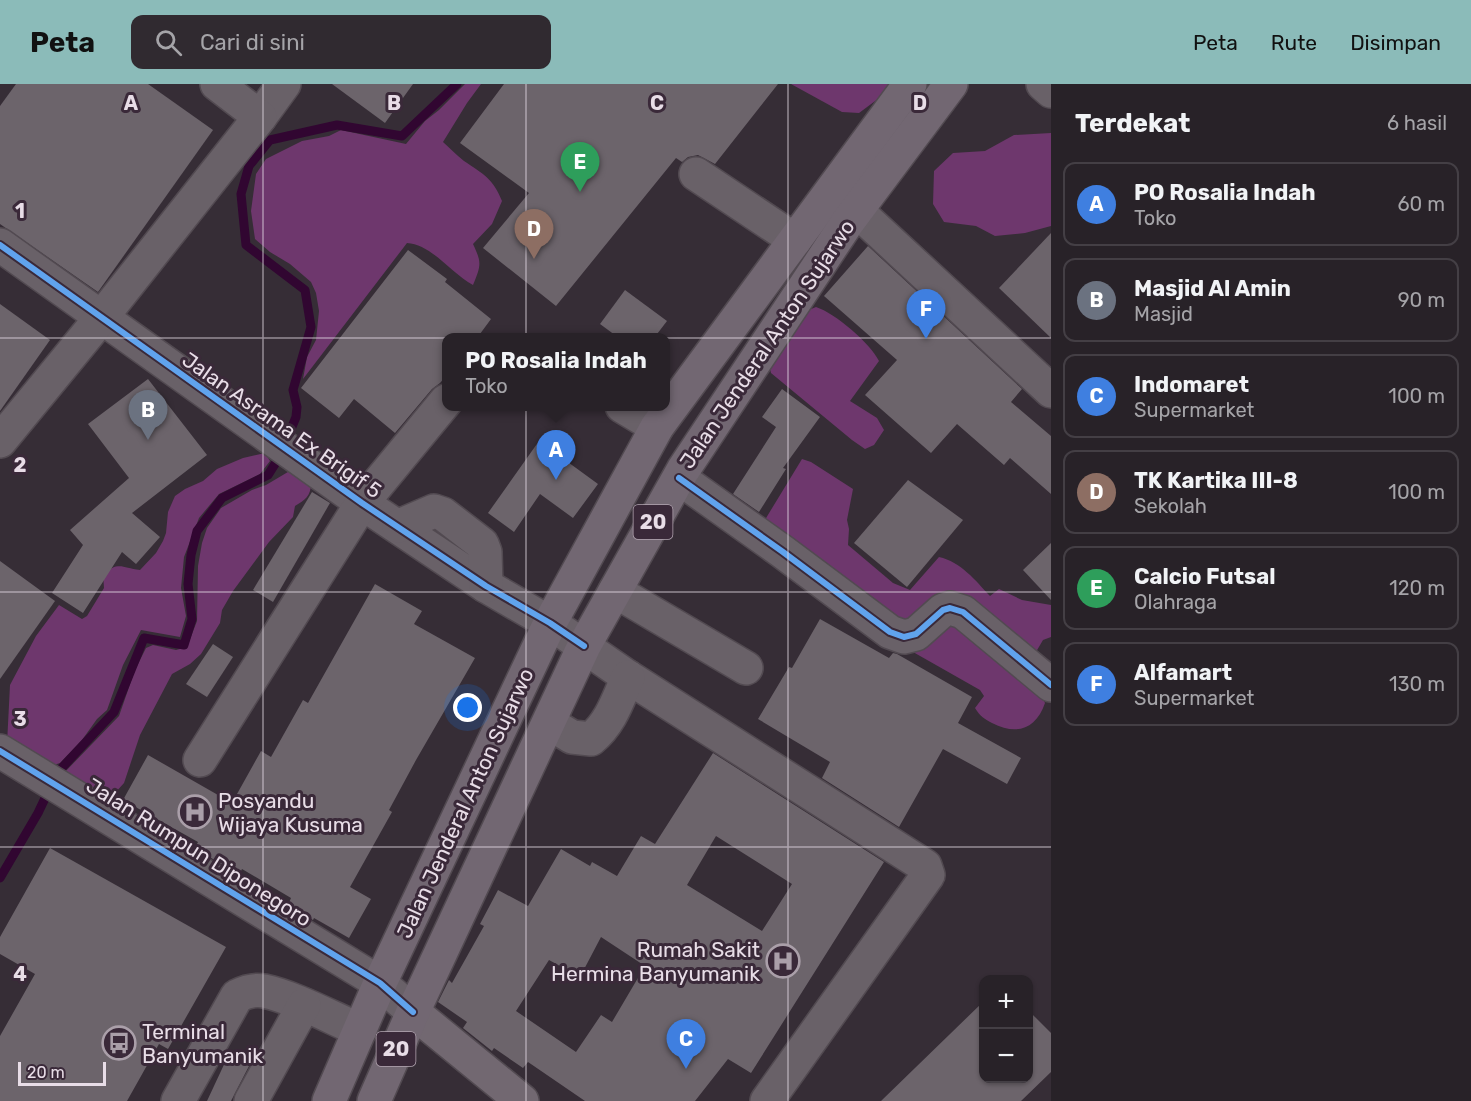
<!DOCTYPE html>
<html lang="id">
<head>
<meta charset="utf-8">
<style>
  :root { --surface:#282228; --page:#302a30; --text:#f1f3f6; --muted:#a5a4a8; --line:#443f45; --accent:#8bbbb9 }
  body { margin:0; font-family:Rubik,sans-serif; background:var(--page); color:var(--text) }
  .controls { position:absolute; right:18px; bottom:18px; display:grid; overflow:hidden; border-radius:12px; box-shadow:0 2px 4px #0004 }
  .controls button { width:54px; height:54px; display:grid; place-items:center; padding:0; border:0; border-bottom:2px solid var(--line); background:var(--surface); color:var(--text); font:30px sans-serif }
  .scale { position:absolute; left:18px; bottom:15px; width:88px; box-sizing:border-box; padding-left:6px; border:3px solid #e8dde7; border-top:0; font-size:16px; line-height:21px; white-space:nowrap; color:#e8dde7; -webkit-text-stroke:4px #3a2939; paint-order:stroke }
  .you { position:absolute; left:468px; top:624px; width:21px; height:21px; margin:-15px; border:4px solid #fff; border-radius:50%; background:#1a73e8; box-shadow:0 0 0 9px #1a73e833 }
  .badge { display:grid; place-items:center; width:39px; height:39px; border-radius:50%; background:var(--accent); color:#fff; font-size:20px; font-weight:700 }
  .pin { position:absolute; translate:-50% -50px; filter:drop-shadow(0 2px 3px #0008) }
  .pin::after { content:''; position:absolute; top:32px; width:21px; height:18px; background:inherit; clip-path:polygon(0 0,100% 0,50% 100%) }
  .popup { position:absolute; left:442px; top:249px; width:228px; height:78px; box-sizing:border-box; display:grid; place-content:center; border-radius:12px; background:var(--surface); filter:drop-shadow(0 2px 4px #0005); font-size:20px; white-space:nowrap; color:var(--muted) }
  .popup b { font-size:22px; color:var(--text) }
  .popup::after { content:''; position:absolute; left:50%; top:100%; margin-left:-12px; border:12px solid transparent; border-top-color:var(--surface) }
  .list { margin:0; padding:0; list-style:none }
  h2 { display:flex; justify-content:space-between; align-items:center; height:78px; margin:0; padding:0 24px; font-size:26px }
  h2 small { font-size:20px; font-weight:400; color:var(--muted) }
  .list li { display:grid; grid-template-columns:39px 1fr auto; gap:18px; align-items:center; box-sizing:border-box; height:84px; margin:0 12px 12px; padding:0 12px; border:2px solid var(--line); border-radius:12px }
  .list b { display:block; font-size:22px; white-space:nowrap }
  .list p { margin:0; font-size:20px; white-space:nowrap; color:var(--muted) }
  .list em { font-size:20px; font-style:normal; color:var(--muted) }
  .icon { flex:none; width:33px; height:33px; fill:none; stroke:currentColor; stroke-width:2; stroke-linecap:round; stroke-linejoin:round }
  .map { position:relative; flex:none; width:1051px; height:1017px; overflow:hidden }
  header { display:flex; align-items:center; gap:36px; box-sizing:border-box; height:84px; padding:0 30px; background:var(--accent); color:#111 }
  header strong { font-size:28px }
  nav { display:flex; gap:33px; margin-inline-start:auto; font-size:21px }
  .search { width:420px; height:54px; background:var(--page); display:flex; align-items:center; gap:15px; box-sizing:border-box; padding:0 21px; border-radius:12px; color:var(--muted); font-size:22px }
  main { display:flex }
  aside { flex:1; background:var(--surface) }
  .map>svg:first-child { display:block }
</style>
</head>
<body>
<header>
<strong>Peta</strong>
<div class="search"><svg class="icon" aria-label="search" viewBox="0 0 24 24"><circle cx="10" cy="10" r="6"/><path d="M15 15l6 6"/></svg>Cari di sini</div>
<nav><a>Peta</a><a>Rute</a><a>Disimpan</a></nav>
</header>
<main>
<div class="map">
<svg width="1051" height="1017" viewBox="0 0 1051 1017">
  <rect width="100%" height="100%" fill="#362d36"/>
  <g fill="#6e376d">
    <path d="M465,0H481L467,19L443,58C450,64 456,71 464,77C483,90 493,94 502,117L492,140L473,160C482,179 481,181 473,201C451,189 431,160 407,159L303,295L307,273L316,256L319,227L316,209L311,198L290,180L270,168L255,155L251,127L256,90L266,75L302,57L329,52L341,46L406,60L425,37L439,26Z"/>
    <polygon points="791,0 898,0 859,29 842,28"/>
    <polygon points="1051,49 1051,142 1025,149 995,152 976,142 944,138 933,120 934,87 953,69 985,67 1014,51"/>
    <path d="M816,223C835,229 870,259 879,277L850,317L877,334L884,346L874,361L865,365L852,356L771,289L768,276L804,228Z"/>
    <path d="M265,369L270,377L260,390L219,410L199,434L184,473L181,504L186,532L180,553L141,546L123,581L107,626L97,635L82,656L60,679L45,684L7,660L10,601L36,552L59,521L82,535L87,532L104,504L103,490C119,477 122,484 140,486L156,469L163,457L166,449L168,428L175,412L185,405L203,397L217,385L243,374Z"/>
    <path d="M802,375L811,378L853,405L847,436L849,445L848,461L893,499L910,506L939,473C961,478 975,496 990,512L999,505L1022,516L1051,521V553L1043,556L1033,573L1039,607L1045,619C1036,645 1017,652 992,639C984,635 980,632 975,624L984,612L980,606L906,564L763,439Z"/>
    <path d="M293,385L311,399C311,412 305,416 295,422L293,433L269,458L233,507L222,526L220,539L201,570L190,580L172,590L140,651L124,699L115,709L104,715L62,691L119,632L135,586L146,564L153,561L176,566L187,563L197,537L198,482L202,459L207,444L221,424L252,406L266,401Z"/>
  </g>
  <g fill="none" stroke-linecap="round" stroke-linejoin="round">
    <polyline stroke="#310631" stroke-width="9" points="0,794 38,729 57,689 114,628 144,554 184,561 192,535 188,500 191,471 197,447 222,414 268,391 280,372 296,333 297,323 293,306 311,243 305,206 246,161 241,110 249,82 270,56 337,41 402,52 457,0"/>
  </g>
  <g fill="#6c646b" fill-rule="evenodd">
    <polygon points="16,0 148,0 213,46 98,208 0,140 0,22"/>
    <polygon points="332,0 413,0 385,39"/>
    <polygon points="504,0 778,0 715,80 698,71 688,73 682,78 676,74 556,222 483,164 529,109 460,59"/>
    <polygon points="1051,149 1051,254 999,204"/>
    <polygon points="868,162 1022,305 1011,318 1051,352 1051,410 1010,374 1004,381 957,340 931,369 865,311 897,276 824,212"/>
    <polygon points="408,166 447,195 445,198 491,235 477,254 447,254 447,291 440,299 432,305 395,349 354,315 339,334 301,304"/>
    <polygon points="625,206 667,237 654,254 619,254 600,240"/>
    <polygon points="0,220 50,256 0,327"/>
    <polygon points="148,295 207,371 132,429 160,453 136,480 122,468 83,529 52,509 83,461 70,446 129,394 88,340"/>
    <polygon points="782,305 820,333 783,384 786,385 759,428 733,410 776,343 762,333"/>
    <polygon points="539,357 598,400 573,434 540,410 514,448 488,429"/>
    <polygon points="908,396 963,436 907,503 854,459"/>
    <polygon points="312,408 330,419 273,518 253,506"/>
    <polygon points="1051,459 1051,516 1023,486"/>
    <polygon points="0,477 55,517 0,595"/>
    <polygon points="375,500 422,527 414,540 475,574 416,676 389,726 392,728 350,803 371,815 349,854 314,834 313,836 288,821 291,814 242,785 239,791 195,764 198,758 123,716 148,671 232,719 261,667 271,673 303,616 308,619"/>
    <polygon points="820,535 889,574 893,569 897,570 972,613 958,639 1021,674 1007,700 943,665 899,743 822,694 830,678 758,635 789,583 792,584"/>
    <polygon points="213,560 233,573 207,613 186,600"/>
    <path d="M713,669L884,778L751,989L728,975L695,1017H585L528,978L523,984L494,964L492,967L463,944L467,938L438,918L449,896L452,899L484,842L480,840L498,806L528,822L561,765L590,782L592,778L617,792L641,752L655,760ZM716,752L792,800L762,847L687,801ZM601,853L645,882L612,938L601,931L576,968L516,927L549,876L580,893Z"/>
    <polygon points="50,764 226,863 168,965 159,960 127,1017 0,1017 0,952 35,890 0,870 0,853"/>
    <polygon points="984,917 984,994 1029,994 1029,927 1051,949 1051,988 1021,1017 881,1017"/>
    <polygon points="228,972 249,982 231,1017 207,1017"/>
  </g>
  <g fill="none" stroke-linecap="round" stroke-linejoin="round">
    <g stroke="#524a51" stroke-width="36">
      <g id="minor">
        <polyline points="1043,0 1051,7"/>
        <polyline points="260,33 284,0"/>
        <polyline points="696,90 795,156"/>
        <polyline points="856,126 1051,307"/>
        <polyline points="0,161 362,419 486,502 550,539 628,593 925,782 928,791 767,1017"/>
        <polyline points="622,322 657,343"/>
        <polyline points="0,357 101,234 260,33 217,0"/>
        <polyline points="679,394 783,468 890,548 904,553 916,550 943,526 950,524 963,528 1051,601"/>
        <polyline points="399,442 434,427 443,430 482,460 485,468 486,502"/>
        <polyline points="615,507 746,584"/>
        <path d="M549,639L572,653L591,655C611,639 618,615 628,593"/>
        <polyline points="0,667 380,899 413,928"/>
        <polyline points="200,676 362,419 446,317"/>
        <path d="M178,1017L237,912C245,908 254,905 264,907C293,913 332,934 360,946"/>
        <polyline points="251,1017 304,921"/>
      </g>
    </g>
    <g stroke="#524a51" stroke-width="36">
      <polyline id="major" points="413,928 522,1017"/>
    </g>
    <g stroke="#524a51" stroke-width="36">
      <g id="highway">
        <polyline points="329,1017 380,899 550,539 657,343 910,0"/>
        <polyline points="374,1017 413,928 584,562 683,386 847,139 951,0"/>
      </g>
    </g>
    <use href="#minor" stroke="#696168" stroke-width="33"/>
    <use href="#major" stroke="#726871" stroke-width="33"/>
    <use href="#highway" stroke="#726772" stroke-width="33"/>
    <g stroke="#3a2939" stroke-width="10">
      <g id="cycleway">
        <polyline points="0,161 362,419 486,502 550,539 584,562"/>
        <polyline points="679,394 783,468 890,548 904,553 916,550 943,526 950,524 963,528 1051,601"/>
        <polyline points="0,667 380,899 413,928"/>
      </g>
    </g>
    <use href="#cycleway" stroke="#60a3ed" stroke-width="6"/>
  </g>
  <path fill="none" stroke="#e8dde7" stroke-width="1.5" stroke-opacity="0.55" d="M263,0V1017M526,0V1017M788,0V1017M0,254H1051M0,508H1051M0,763H1051"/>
  <defs>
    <g id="hospital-ring" transform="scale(1.725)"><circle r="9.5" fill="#3a2939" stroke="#aa9fa9" stroke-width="1.5"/><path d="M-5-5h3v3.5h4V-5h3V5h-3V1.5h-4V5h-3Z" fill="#aa9fa9"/></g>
    <g id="bus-ring" transform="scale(1.725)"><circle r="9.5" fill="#3a2939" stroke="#aa9fa9" stroke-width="1.5"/><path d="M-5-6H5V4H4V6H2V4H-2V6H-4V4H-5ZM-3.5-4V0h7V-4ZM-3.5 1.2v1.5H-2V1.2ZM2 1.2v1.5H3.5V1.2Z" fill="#aa9fa9"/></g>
  </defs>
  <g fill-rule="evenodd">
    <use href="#hospital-ring" x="195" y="728"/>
    <use href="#hospital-ring" x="783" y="877"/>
    <use href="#bus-ring" x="119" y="959"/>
  </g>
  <g text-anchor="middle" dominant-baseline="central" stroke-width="6" stroke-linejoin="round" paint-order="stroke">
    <g fill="#3a2939" stroke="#b4a7b3" stroke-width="1.5">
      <rect x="633.5" y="421" width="39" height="34" rx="4.5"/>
      <rect x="376.5" y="948" width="39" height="34" rx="4.5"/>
    </g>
    <g font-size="20" font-weight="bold" fill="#e8dde7">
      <text x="653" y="438">20</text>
      <text x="396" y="965">20</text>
    </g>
    <g font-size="21" fill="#e8dde7" stroke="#3a2939">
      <text transform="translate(767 260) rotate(-56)">Jalan Jenderal Anton Sujarwo</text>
      <text transform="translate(282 341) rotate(35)">Jalan Asrama Ex Brigif 5</text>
      <text transform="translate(465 719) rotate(-65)">Jalan Jenderal Anton Sujarwo</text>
      <text transform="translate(199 768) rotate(32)">Jalan Rumpun Diponegoro</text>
    </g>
    <g font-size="21" fill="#e8dde7" stroke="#3a2939" text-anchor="start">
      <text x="218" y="716">Posyandu<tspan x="218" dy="24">Wijaya Kusuma</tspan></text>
      <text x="760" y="865" text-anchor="end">Rumah Sakit<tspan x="760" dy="24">Hermina Banyumanik</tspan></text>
      <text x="142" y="947">Terminal<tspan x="142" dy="24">Banyumanik</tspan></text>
    </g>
  </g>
  <g font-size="20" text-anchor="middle" font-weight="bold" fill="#e8dde7" stroke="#3a2939" stroke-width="6" stroke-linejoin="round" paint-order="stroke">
    <text x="131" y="26">A</text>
    <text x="394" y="26">B</text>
    <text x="657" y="26">C</text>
    <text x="920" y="26">D</text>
    <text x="20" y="134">1</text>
    <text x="20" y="388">2</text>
    <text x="20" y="642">3</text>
    <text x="20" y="897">4</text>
  </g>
</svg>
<div class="controls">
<button>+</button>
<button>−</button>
</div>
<div class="scale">20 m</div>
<div class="you"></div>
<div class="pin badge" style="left:556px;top:396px;background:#3f7fe0">A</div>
<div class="popup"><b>PO Rosalia Indah</b>Toko</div>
<div class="pin badge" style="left:148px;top:356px;background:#6b7280">B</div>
<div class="pin badge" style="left:686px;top:985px;background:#3f7fe0">C</div>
<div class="pin badge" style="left:534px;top:175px;background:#8d6e63">D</div>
<div class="pin badge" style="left:580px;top:108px;background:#2e9e5b">E</div>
<div class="pin badge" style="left:926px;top:255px;background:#3f7fe0">F</div>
</div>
<aside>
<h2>Terdekat<small>6 hasil</small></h2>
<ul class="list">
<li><span class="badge" style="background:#3f7fe0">A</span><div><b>PO Rosalia Indah</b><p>Toko</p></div><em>60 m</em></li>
<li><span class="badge" style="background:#6b7280">B</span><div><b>Masjid Al Amin</b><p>Masjid</p></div><em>90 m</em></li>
<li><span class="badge" style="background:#3f7fe0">C</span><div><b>Indomaret</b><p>Supermarket</p></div><em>100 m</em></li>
<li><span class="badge" style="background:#8d6e63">D</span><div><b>TK Kartika III-8</b><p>Sekolah</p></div><em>100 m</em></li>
<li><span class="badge" style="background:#2e9e5b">E</span><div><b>Calcio Futsal</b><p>Olahraga</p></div><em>120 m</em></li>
<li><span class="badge" style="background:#3f7fe0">F</span><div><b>Alfamart</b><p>Supermarket</p></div><em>130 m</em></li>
</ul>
</aside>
</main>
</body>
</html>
